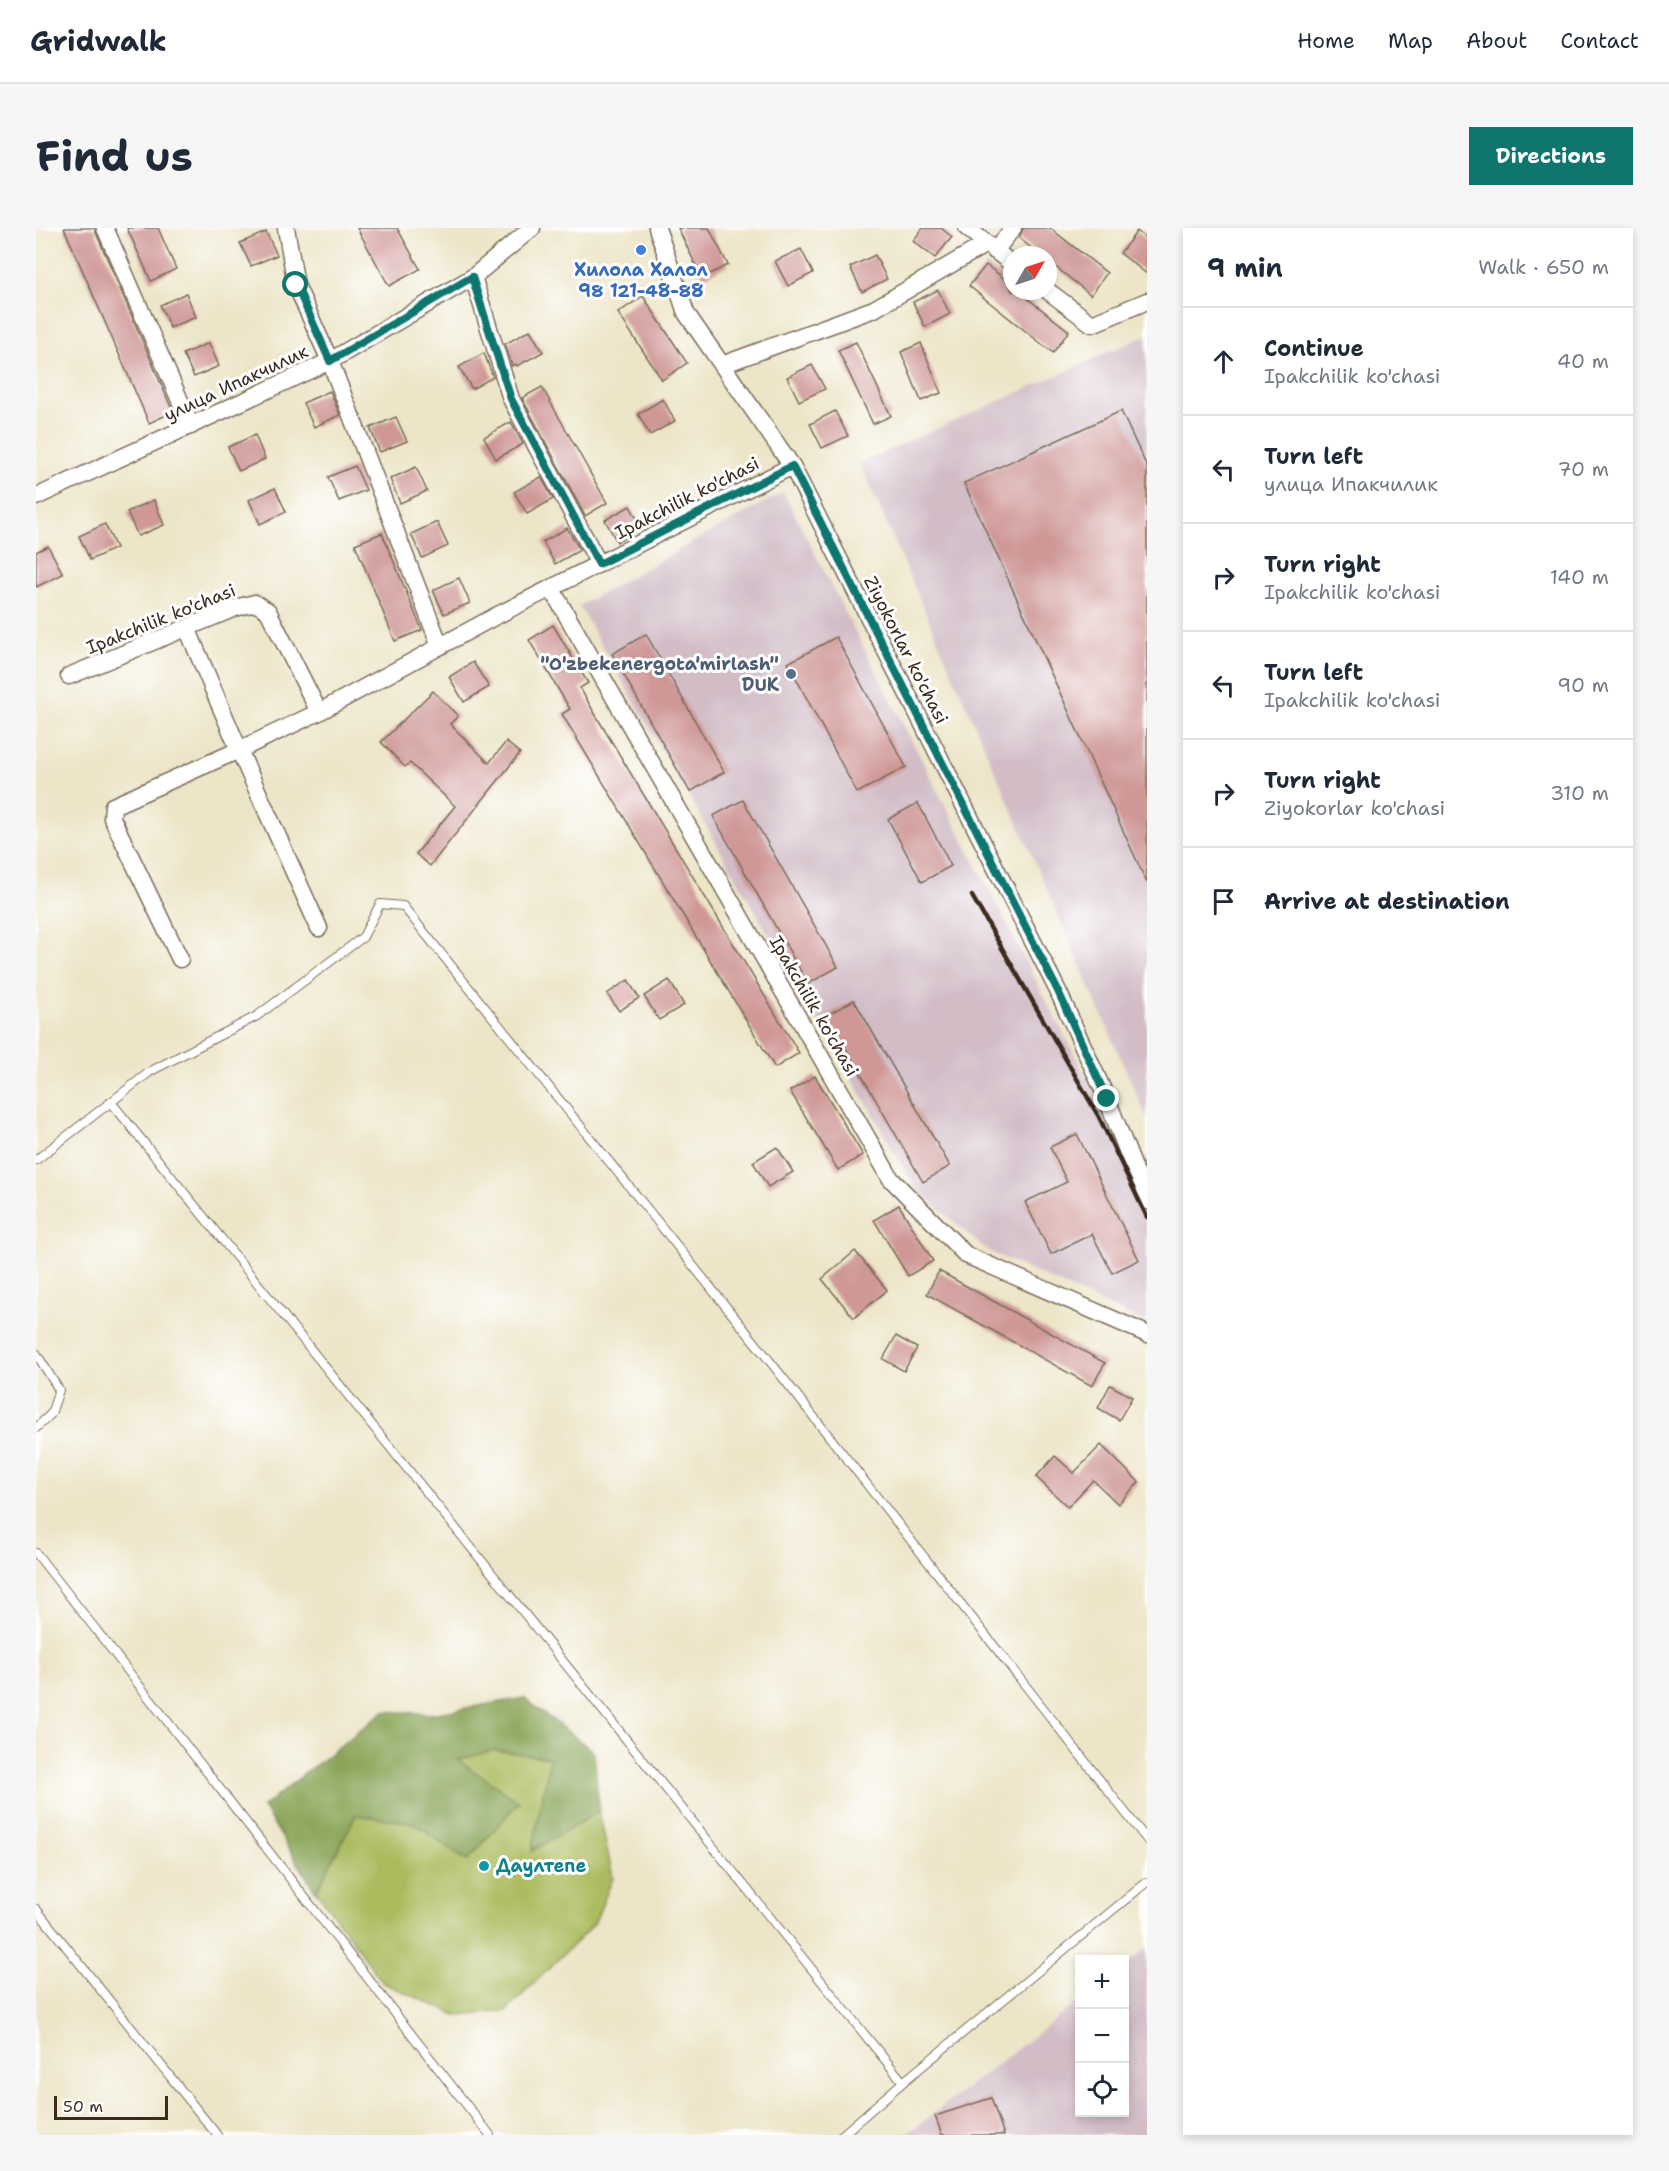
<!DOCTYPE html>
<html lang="en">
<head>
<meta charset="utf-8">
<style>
  :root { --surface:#fff; --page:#f6f6f7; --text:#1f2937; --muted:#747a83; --line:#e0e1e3; --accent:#0f766e }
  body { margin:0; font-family:"Shantell Sans",sans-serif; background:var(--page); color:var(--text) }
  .controls { position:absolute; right:18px; bottom:18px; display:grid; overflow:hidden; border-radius:0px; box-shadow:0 3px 9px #0003 }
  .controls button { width:54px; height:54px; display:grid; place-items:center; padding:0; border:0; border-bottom:2px solid var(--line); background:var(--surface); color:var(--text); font:30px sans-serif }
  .compass { position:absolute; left:967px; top:18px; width:54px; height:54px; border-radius:50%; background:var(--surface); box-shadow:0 3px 9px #0003; rotate:51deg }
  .scale { position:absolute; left:18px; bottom:15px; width:114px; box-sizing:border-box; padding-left:6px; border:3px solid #3b2a1e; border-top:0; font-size:16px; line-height:21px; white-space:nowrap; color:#3b2a1e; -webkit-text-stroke:4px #fff; paint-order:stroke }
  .stop { position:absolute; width:18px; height:18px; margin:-14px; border:4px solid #0f766e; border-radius:50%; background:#fff }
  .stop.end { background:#0f766e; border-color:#fff; box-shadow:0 2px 6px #0008 }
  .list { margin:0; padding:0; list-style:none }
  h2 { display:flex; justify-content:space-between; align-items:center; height:78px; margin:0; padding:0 24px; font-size:26px }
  h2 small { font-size:20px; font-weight:400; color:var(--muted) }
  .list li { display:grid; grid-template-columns:39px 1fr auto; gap:18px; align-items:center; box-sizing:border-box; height:108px; padding:0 24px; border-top:2px solid var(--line) }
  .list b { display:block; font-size:22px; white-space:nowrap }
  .list p { margin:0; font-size:20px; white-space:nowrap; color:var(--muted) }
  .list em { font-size:20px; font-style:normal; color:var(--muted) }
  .icon { flex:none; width:33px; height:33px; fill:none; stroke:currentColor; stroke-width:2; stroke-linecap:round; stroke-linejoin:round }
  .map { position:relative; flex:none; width:1111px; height:1907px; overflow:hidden; border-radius:0px }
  header { display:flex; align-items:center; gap:36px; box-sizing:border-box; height:84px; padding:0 30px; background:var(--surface); border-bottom:2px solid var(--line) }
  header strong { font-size:28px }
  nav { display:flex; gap:33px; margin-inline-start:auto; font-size:21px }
  .intro { display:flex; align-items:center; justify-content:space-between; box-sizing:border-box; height:144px; padding:0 36px }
  h1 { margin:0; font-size:42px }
  .button { padding:15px 27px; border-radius:0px; background:var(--accent); color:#fff; font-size:21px; font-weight:700 }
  main { display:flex; gap:36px; padding:0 36px }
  aside { flex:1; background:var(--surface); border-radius:0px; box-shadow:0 3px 9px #0003 }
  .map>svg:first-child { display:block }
</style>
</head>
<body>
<header>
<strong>Gridwalk</strong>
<nav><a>Home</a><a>Map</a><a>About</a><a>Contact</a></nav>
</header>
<div class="intro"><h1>Find us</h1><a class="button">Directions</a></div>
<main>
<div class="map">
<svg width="1111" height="1907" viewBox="0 0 1111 1907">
  <rect width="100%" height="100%" fill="#fff"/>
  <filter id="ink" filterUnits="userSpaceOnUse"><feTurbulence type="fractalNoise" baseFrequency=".0167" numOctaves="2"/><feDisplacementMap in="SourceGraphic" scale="12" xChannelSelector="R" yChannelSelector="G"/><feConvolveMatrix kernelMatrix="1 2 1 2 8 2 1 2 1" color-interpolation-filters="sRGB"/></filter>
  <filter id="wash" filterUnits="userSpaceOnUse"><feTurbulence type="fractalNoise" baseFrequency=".008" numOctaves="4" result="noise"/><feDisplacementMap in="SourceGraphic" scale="24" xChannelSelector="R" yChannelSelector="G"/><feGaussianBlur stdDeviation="1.35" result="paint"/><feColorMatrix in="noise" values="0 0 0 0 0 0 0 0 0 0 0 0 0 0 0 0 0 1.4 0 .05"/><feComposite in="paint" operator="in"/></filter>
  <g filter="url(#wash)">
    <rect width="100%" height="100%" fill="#ede5c8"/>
    <g fill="#d2bdc7">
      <polygon points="1111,107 1111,890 824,235"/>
      <polygon points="747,264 1078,903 1111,996 1111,1095 952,1023 880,961 543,378"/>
      <polygon points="1111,1720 1111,1907 870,1907 1043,1773 1044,1884 1088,1884 1089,1738"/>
    </g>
    <polygon fill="#abbc5f" stroke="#73733e" stroke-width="1.5" points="448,1508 529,1524 514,1596 563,1583 577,1650 558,1696 470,1783 423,1788 347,1755 276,1657 313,1576"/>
    <polygon fill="#88a456" stroke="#62673a" stroke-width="1.5" points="488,1470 558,1524 563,1583 496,1623 514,1530 458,1522 422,1532 483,1574 431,1633 378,1595 320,1587 280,1664 227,1579 348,1483 396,1486"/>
    <g id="blocks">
      <g fill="#cf9896">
        <polygon points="28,0 58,0 137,184 113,195"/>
        <polygon points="91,0 122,0 140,41 115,53"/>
        <polygon points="321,0 361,0 384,41 353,58"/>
        <polygon points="642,0 673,0 692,37 666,50"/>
        <polygon points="887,0 905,0 916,9 899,30 877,13"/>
        <polygon points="987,0 1014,0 1071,45 1055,67 1012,33 1012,27 1004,27 983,10"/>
        <polygon points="1101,3 1111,11 1111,46 1084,25"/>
        <polygon points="230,4 241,27 215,38 204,15"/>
        <polygon points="765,21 777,45 752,58 739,33"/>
        <polygon points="839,27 851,51 826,64 814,39"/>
        <polygon points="950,37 973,54 976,63 982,63 1033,103 1017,125 933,58"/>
        <polygon points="902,62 914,86 889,99 877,74"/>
        <polygon points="150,65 160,89 134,100 124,77"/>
        <polygon points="607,68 651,135 626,152 582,85"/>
        <polygon points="494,102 507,124 481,138 480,136 476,138 469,116"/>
        <polygon points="820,114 855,188 837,196 802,122"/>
        <polygon points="173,115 183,138 158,149 147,126"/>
        <polygon points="885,115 905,165 885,173 865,124"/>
        <polygon points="448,125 457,149 436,161 423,139"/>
        <polygon points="776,137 789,161 763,173 751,149"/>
        <polygon points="506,159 571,275 549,288 486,170"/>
        <polygon points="294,163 304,187 278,199 267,175"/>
        <polygon points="627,171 639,193 614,207 602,186"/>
        <polygon points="799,183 812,208 786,220 774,196"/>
        <polygon points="1085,183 1111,239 1111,655 928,255"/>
        <polygon points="360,189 371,213 344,224 334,200"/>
        <polygon points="475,194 487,216 460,231 448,209"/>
        <polygon points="219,207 229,231 203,243 192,219"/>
        <polygon points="319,238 330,262 303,273 292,249"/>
        <polygon points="380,239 391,263 364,275 354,251"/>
        <polygon points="505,249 517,271 491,286 478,264"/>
        <polygon points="239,260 250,284 224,296 213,272"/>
        <polygon points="118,272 128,297 102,308 91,284"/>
        <polygon points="594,278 606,300 581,314 569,292"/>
        <polygon points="401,294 412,318 386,330 375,306"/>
        <polygon points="69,296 80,320 54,332 43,308"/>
        <polygon points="531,300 544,322 519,336 507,314"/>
        <polygon points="346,305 386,402 359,413 319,316"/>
        <polygon points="12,318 27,346 0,359 0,324"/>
        <polygon points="423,350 434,375 408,386 397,362"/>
        <polygon points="517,397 552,455 544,460 565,496 763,825 739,840 526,486 534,481 493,412"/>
        <polygon points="610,406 688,544 654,564 576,426"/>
        <polygon points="800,409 870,539 821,565 752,435"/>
        <polygon points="437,434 453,459 428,474 413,449"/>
        <polygon points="397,463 422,488 414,496 453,535 470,514 484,525 394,638 380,626 419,578 374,535 369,539 345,514"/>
        <polygon points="707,572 802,739 772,756 677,588"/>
        <polygon points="882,575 915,638 886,654 852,591"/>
        <polygon points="592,752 603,770 583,783 571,766"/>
        <polygon points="633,752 648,777 623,792 608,768"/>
        <polygon points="818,772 914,938 887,954 791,787"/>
        <polygon points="779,848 827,927 802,942 754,863"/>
        <polygon points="1041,906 1103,1032 1076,1045 1056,1006 1015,1026 989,974 1031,954 1014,919"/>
        <polygon points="741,919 757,944 732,959 717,934"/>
        <polygon points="863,977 897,1033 872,1048 838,992"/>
        <polygon points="819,1023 851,1062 818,1090 786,1051"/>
        <polygon points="903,1043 1069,1135 1056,1158 891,1066"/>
        <polygon points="860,1108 881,1120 868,1143 847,1131"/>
        <polygon points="1074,1157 1096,1169 1083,1192 1062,1180"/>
        <polygon points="1065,1217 1103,1254 1082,1276 1057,1252 1032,1279 1000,1249 1019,1228 1038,1245"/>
        <polygon points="955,1870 968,1907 906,1907 899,1888"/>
      </g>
    </g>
  </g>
  <g filter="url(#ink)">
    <use href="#blocks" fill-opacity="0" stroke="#796b5a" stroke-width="1.5"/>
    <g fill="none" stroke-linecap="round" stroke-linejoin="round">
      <g stroke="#796b5a" stroke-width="10">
        <g id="service">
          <polyline points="75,874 867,1854"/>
          <polyline points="0,932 115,843 221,788 327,709 344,676 367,678 729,1127 1111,1612"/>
          <polyline points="0,1125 23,1162 15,1186 0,1200"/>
          <polyline points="0,1325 454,1907"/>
          <polyline points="0,1681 181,1907"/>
          <polyline points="806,1907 867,1854 1111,1654"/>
        </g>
      </g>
      <g stroke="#796b5a" stroke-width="19">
        <g id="minor">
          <polyline points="69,0 155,198"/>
          <polyline points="250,0 260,57 294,133 404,418"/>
          <polyline points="621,0 650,85 756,238 1022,763 1071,871 1111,973"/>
          <polyline points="931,0 976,36"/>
          <polyline points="959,23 977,0"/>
          <polyline points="437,49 475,171 563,336"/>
          <polyline points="1012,63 1056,96 1111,73"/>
          <polyline points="686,137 838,81 950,16"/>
          <polyline points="0,269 294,133 437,49 496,0"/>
          <polyline points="515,360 855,951 930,1027 1111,1106"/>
          <polyline points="33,448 199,380 219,375 232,383 283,484 458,389 756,238"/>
          <polyline points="283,484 203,522 283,700"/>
          <polyline points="144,731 76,590 77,578 203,522 151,400"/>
        </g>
      </g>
      <use href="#service" stroke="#fff" stroke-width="8"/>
      <use href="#minor" stroke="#fff" stroke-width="16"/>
      <polyline stroke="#3b2a1e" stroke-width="4.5" points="936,668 1063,889 1111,989"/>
    </g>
  </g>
  <g fill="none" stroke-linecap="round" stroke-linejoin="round" filter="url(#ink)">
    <polyline stroke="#0f766e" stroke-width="8" points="260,57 294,133 436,49 475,171 563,336 756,238 1022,763 1071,871"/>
  </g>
  <circle fill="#3f7fe0" stroke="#fff" stroke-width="2" cx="605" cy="22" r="6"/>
  <circle fill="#5c6f8a" stroke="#fff" stroke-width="2" cx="755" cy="446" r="6"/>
  <circle fill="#0f9aa8" stroke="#fff" stroke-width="2" cx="448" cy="1638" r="6"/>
  <g text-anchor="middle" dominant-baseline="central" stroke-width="6" stroke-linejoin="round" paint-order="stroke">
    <g font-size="18" font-weight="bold" fill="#366cbe" stroke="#fff">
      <text x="605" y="42">Хилола Халол<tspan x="605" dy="21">98 121-48-88</tspan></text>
    </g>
    <g font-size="18" fill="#3b2a1e" stroke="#fff">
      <text transform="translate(200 155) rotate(-25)">улица Ипакчилик</text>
      <text transform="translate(651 270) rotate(-27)">Ipakchilik ko'chasi</text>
      <text transform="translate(125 391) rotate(-22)">Ipakchilik ko'chasi</text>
      <text transform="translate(870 422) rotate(63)">Ziyokorlar ko'chasi</text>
      <text transform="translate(778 778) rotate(60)">Ipakchilik ko'chasi</text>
    </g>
    <g font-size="18" font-weight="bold" fill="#4e5e75" stroke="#fff" text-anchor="end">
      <text x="743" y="436">"O'zbekenergota'mirlash"<tspan x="743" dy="21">DUK</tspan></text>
    </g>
    <g font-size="18" font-weight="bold" fill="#0d838f" stroke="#fff" text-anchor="start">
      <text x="460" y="1638">Даултепе</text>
    </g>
  </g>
</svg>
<div class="controls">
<button>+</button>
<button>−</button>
<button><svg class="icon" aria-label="locate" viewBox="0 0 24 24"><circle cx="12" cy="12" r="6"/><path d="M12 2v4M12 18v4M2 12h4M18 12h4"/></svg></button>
</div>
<svg class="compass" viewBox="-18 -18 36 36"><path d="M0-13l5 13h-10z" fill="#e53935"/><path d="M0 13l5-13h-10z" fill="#747a83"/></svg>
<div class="scale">50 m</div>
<div class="stop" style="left:260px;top:57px"></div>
<div class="stop end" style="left:1071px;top:871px"></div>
</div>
<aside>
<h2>9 min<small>Walk · 650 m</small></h2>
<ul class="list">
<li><svg class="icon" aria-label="ahead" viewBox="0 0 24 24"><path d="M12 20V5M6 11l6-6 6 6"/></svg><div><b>Continue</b><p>Ipakchilik ko'chasi</p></div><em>40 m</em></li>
<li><svg class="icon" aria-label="left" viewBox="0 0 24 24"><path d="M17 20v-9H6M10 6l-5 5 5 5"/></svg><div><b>Turn left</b><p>улица Ипакчилик</p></div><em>70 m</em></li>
<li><svg class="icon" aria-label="right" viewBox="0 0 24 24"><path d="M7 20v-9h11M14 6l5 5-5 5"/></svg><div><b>Turn right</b><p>Ipakchilik ko'chasi</p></div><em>140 m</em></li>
<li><svg class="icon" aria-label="left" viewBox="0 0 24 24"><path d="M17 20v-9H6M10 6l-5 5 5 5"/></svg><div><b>Turn left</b><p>Ipakchilik ko'chasi</p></div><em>90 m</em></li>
<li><svg class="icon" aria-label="right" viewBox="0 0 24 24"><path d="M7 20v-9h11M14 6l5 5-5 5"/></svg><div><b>Turn right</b><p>Ziyokorlar ko'chasi</p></div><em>310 m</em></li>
<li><svg class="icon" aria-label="arrive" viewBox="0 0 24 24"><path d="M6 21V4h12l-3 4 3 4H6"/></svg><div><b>Arrive at destination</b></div></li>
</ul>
</aside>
</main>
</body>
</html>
